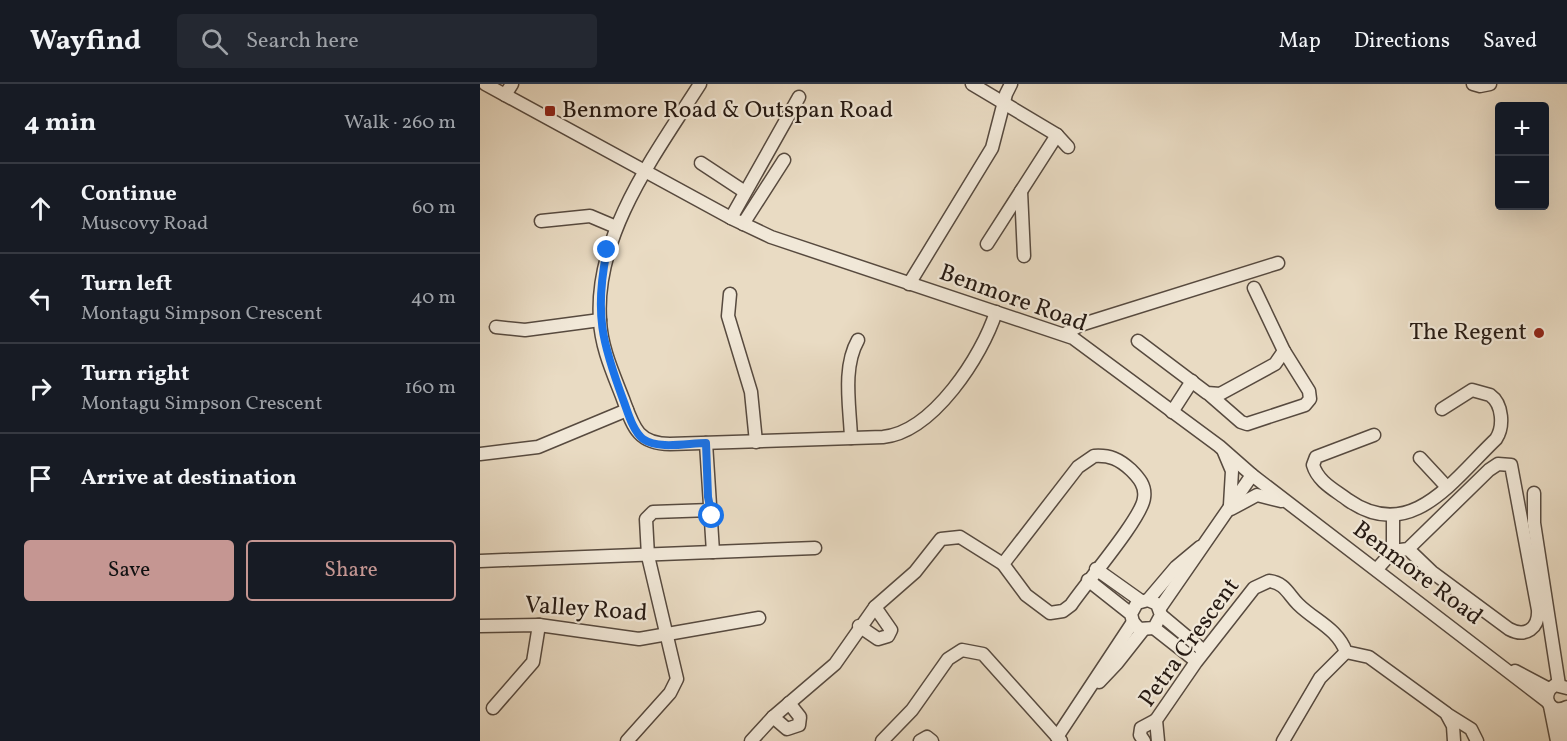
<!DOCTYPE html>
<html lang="en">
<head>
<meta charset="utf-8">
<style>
  :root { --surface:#171b24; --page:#242831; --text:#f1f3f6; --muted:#9ea1a6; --line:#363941; --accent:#c59692 }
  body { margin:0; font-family:Vollkorn,serif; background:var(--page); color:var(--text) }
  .controls { position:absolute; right:18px; top:18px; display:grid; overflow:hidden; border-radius:6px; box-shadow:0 6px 24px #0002 }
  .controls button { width:54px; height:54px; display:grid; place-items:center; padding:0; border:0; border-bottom:2px solid var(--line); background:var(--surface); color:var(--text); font:30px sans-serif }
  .stop { position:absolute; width:18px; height:18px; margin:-14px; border:4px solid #1a73e8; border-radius:50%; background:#fff }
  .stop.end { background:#1a73e8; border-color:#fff; box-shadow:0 2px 6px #0008 }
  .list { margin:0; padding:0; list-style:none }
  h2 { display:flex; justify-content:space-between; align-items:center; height:78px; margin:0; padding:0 24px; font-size:26px }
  h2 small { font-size:20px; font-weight:400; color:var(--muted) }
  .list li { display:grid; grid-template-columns:39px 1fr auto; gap:18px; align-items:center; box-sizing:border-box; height:90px; padding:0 24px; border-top:2px solid var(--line) }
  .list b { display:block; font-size:22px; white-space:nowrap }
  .list p { margin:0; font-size:20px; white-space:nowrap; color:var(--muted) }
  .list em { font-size:20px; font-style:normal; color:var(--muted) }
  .actions { display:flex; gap:12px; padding:18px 24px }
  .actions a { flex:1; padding:14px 0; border:2px solid var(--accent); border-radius:6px; text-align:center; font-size:21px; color:var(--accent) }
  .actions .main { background:var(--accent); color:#111 }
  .icon { flex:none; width:33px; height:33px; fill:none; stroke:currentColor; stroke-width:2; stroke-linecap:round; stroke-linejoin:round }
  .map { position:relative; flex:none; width:1087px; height:657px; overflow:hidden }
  header { display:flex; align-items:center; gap:36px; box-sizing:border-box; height:84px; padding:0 30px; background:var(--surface); border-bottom:2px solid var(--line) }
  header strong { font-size:28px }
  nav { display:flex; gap:33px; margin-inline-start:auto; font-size:21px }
  .search { width:420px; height:54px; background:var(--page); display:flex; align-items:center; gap:15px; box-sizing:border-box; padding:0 21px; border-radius:6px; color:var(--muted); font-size:22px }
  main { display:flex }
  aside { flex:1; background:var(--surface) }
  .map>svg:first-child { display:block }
</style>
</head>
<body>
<header>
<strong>Wayfind</strong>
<div class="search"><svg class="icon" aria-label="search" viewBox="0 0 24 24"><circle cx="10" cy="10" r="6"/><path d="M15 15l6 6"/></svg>Search here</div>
<nav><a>Map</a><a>Directions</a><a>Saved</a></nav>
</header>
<main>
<aside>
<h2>4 min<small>Walk · 260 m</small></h2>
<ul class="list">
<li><svg class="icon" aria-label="ahead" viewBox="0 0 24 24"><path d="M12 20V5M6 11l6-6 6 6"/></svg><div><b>Continue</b><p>Muscovy Road</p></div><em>60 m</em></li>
<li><svg class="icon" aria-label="left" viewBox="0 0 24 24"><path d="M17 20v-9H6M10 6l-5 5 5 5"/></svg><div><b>Turn left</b><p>Montagu Simpson Crescent</p></div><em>40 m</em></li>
<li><svg class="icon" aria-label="right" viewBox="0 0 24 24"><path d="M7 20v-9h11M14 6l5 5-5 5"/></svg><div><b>Turn right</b><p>Montagu Simpson Crescent</p></div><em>160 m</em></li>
<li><svg class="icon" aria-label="arrive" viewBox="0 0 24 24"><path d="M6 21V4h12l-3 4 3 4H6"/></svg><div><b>Arrive at destination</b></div></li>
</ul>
<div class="actions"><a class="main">Save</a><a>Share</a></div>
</aside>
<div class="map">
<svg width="1087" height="657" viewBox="0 0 1087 657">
  <rect width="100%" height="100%" fill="#e9dbc3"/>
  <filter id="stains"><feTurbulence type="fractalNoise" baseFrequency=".00333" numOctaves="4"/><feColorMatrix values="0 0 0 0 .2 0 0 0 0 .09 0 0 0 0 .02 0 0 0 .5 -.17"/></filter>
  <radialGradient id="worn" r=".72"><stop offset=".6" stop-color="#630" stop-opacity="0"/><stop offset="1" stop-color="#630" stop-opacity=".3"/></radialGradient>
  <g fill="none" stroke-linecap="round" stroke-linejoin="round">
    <g stroke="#574a3f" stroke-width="15">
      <g id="minor">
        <polyline points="5,0 251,134 291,153 593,254 739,362 772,391 1068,618"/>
        <path d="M220,0C176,69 114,151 120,236C121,263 133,289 143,315C153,342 157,360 190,360L403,353C453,348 502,272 516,228"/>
        <polyline points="492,0 577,51 588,63"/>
        <polyline points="993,0 1000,2 1010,0"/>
        <polyline points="25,11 32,0"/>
        <polyline points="221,79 265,108"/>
        <polyline points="541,107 544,172"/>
        <polyline points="251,134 319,13"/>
        <polyline points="61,137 110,132 136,143"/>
        <polyline points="263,140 304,76"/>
        <polyline points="507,160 577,51"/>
        <polyline points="429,200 512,64 526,10 531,0"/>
        <polyline points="250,210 248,232 271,308 276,358"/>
        <polyline points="16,243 45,246 120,236"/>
        <polyline points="585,250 600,241 798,179"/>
        <polyline points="658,257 727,309 740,310 795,280 804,267 774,204"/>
        <polyline points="730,311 761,338 767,340 825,321 830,315 829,307 804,267"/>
        <polyline points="692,328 712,297"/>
        <path d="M894,351L836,373L833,381C838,398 855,406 868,416C931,460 973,396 1016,355C1024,343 1023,320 1010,311L992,306L962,325"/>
        <path d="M371,354C370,323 362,284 378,256"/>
        <polyline points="226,359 233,468"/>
        <polyline points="744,368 752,387 750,421"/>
        <polyline points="0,370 58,363 147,326"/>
        <path d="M614,372C630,371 639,375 651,386C659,394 666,402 664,414C662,434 605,500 591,521L583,527L570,529L546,511L523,480L598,383Z"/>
        <polyline points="940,374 966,402"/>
        <polyline points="1054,409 1054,439 1079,601"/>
        <polyline points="751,425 777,411 801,417"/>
        <path d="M913,467L928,465L1009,386L1018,380L1031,381L1058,526C1059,544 1046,554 1029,545L952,488L928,465"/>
        <polyline points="0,477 335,464"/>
        <polyline points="616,485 661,517"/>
        <polyline points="897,485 913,467 913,433"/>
        <polyline points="608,496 651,530 653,538 659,545 674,544 681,531 677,520 668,516 657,519 651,530"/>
        <polyline points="668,516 696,483 720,463"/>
        <polyline points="680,524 772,391"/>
        <polyline points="681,531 724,567"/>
        <polyline points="0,542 59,541 159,555 279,534"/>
        <polyline points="379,542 398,555 408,552 411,546 395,523"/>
        <polyline points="674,544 716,577"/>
        <polyline points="1035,587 1069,605"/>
        <polyline points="619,598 637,579 663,546"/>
        <path d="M1087,604L1075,601C1059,611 1070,632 1087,623"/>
        <polyline points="1070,622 1077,657"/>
        <polyline points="13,624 53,578 59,541"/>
        <polyline points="1081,626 1087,657"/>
        <polyline points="967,630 991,645 997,657"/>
        <polyline points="293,633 307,645 319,641 320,633 309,619"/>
        <polyline points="577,653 653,538"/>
        <polyline points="147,657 190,609 197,595 168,472 166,435 173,428 231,426"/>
        <polyline points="271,657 293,633 355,580 395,523 435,488 461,455 480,453 523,480"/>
        <polyline points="402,657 432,626 468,575 482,566 503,570 581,657"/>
        <polyline points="440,657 447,653 452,657"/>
        <polyline points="664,657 660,651 661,644 676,636"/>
        <path d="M678,657L676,636L716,578L774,504L789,497C805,499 808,510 818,520C835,537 857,544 866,568L889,573L966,629L973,642L974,657"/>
        <polyline points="803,657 840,594 866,568"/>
      </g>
    </g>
    <use href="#minor" stroke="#f1e8d8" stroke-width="12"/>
  </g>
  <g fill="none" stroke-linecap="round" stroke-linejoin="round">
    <path stroke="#1a73e8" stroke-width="8" d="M127,166C114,229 122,259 144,318C148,329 153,347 163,355C179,366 208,359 226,359L228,413L232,432"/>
  </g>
  <g fill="#8f2418" stroke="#f1e8d8" stroke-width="2">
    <rect x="64" y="21" width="12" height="12" rx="3"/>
    <circle cx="1059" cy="249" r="6"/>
  </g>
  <g text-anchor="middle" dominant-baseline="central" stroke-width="4.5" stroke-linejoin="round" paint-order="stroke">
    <g font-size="24" fill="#261a13" stroke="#f1e8d8" text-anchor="start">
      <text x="82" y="27">Benmore Road &amp; Outspan Road</text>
      <text x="1047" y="249" text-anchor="end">The Regent</text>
    </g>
    <g font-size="24" fill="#261a13" stroke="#f1e8d8">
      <text transform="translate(533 215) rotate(20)">Benmore Road</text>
      <text transform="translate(937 490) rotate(37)">Benmore Road</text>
      <text transform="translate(106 526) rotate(4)">Valley Road</text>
      <text transform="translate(710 559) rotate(-54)">Petra Crescent</text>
    </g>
  </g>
  <rect width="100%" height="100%" filter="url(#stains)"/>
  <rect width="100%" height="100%" fill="url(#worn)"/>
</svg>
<div class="controls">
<button>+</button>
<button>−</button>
</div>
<div class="stop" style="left:232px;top:432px"></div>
<div class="stop end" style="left:127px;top:166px"></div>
</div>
</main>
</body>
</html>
